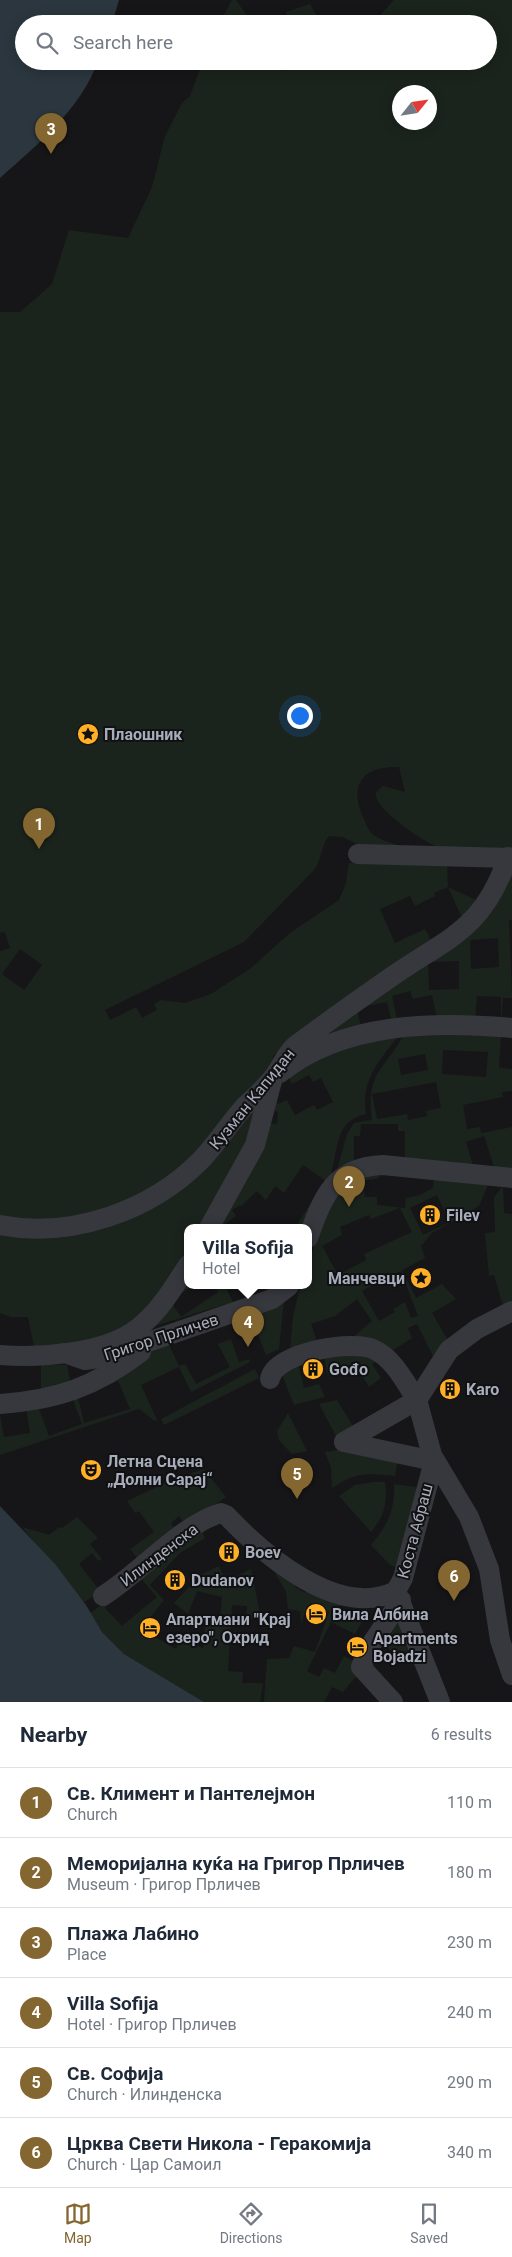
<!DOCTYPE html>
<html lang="en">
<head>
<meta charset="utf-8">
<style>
  :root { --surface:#fff; --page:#f2f2f3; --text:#1f2937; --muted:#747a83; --line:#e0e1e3; --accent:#846630 }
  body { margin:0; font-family:Roboto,sans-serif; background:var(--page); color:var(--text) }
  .compass { position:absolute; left:392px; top:85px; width:45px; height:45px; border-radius:50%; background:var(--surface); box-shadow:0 2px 12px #0003; rotate:60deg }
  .you { position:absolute; left:299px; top:715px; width:18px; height:18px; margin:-12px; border:4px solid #fff; border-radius:50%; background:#1a73e8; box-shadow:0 0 0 8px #1a73e833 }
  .badge { display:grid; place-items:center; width:32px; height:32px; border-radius:50%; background:var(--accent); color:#fff; font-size:16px; font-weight:700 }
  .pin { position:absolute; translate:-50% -41px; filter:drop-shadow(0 1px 2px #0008) }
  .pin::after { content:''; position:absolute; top:26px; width:18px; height:15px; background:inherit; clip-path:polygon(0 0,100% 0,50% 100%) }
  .popup { position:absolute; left:184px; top:1224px; width:128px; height:65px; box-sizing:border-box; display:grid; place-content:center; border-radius:10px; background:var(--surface); filter:drop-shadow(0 1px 4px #0005); font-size:16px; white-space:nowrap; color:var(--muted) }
  .popup b { font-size:19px; color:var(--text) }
  .popup::after { content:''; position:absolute; left:50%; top:100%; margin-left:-10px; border:10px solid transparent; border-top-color:var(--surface) }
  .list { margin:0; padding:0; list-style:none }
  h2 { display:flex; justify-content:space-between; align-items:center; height:65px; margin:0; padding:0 20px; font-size:21px }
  h2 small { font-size:16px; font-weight:400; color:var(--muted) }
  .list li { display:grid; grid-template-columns:32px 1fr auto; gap:15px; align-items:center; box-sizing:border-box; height:70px; padding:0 20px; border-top:1px solid var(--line) }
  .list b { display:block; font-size:19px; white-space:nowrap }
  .list p { margin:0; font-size:16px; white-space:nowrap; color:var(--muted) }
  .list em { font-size:16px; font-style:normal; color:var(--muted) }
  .icon { flex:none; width:28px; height:28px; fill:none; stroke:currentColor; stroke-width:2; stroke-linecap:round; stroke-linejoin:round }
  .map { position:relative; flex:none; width:512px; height:1702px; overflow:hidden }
  .search { position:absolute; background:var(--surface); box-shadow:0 2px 12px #0003; left:15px; right:15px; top:15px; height:55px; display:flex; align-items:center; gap:12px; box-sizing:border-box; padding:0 18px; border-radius:28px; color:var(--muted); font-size:19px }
  .sheet { height:485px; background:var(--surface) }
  nav { display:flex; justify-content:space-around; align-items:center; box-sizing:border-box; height:70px; border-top:1px solid var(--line); background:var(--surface); font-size:14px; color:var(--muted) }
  nav a { display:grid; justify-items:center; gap:2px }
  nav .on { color:var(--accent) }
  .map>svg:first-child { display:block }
</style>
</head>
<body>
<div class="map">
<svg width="512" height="1702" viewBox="0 0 512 1702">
  <rect width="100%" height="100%" fill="#161618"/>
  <g fill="#1b241c" fill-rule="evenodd">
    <polygon points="232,0 236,0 253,24 219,24"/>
    <path d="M394,0H512V850C491,849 457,853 438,847C424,842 371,807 376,792L383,786L405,792L399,767C362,766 348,785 364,819C366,824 368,829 371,833C381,842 395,842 406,850L364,848L343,837L329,836C321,845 322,858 315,869L244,942L105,1010L110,1020L134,1008H137L142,1018L157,1010L154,1004L161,1000L185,1003L211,994L251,968L290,933L339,900L346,883L349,863L447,861L448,887L482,903L465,925L381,978L273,1056C274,1078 252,1091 238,1107C224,1124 212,1142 197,1158C147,1208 69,1234 0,1218V951L10,948L5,932L0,933V312H20L52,284L69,230L128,238L152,187L165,136L182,103L190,96L203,61H277L283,71L298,61H488V24H372ZM400,92H430V122H400ZM448,887L465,925L431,940L425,929L395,943L380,909L410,896L415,906L435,896L434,893ZM20,949L42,965L24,990L2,974Z"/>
    <polygon points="310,4 321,24 290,24 286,12"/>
    <path d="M512,871V920H509L512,998H503L501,1025V997L477,996L475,1023L438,1022L432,995L413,999L410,991L392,996L398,1023L393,1026L387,1002L357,1008L362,1033L291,1056L384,986ZM498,938L499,967L471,969L470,940ZM459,961V989L429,990L428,962Z"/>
    <path d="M447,1029L501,1033L499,1068L512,1069V1091L502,1092L503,1097L463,1105L467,1129L480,1127L481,1133L512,1127V1174L475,1172L405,1163V1131H398V1124H361L360,1136H354V1162L382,1163L358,1166L335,1178L347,1134L354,1123L372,1120C365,1070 387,1069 405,1032ZM443,1050L488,1052L486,1077L442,1074ZM425,1054L428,1070L401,1075L398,1059ZM436,1082L441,1108L426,1111L427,1116L408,1120L407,1114L377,1119L372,1094ZM484,1136L494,1167L475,1172L466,1142Z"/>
    <path d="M398,1036C380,1060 360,1081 366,1114C332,1121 339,1154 329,1180C323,1196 310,1212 302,1227L297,1224L326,1181L303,1165L284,1193L275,1186L266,1200L257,1191L241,1206L240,1205L232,1210L236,1216L219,1228L267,1123L277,1124L278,1112L270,1108L274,1095L278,1104L287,1100L295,1115L314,1105L317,1110L333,1102L321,1078L313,1082L309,1075L292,1084L287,1074L337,1044Z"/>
    <polygon points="265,1091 254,1137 203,1228 188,1228 188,1256 154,1307 113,1335 35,1351 28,1317 11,1317 0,1313 0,1231 127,1216"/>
    <path d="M380,1170L379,1178L363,1181L365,1197H377V1205L405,1208L406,1198L420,1195L433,1188L434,1175L490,1180L479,1206L432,1233L421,1246L425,1258L402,1270L416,1298L442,1284L456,1299L432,1313L449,1342L436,1362L417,1324L408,1328L412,1338L390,1352L351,1339L372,1321L357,1299L335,1316L311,1324L318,1344L290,1352L293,1317L300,1286H308V1262L337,1186ZM437,1195L450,1222L423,1235L410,1208ZM400,1208L412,1232L364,1254L366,1260L338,1275L322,1246L342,1235L340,1227L369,1215L371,1219ZM401,1271L418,1316L411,1318L405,1302L393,1309L395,1312L379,1321L362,1291Z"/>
    <polygon points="503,1186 504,1213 512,1214 512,1306 504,1309 494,1275 489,1276 485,1233 495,1232 494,1197"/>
    <polygon points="188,1274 188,1286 192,1286 170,1301 181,1317 218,1292 215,1286 225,1286 235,1306 230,1309 226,1304 142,1330"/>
    <polygon points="284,1301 279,1349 266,1355 250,1314"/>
    <path d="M231,1339L239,1362L249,1359L250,1362L191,1392L179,1367L141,1385L157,1420L155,1421L139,1409L0,1455V1415L4,1437L30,1433L26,1407L77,1393L84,1423L130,1409L118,1381L100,1387L146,1354L169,1345L179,1366L185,1364L196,1384L230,1367L218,1344ZM72,1397L82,1424L49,1436L39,1409Z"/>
    <polygon points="349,1353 379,1359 372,1364 381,1378 369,1387 357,1367 353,1369 351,1365 328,1375 324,1357"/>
    <polygon points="298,1363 304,1388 319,1384 325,1397 294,1405 281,1372"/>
    <polygon points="41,1364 67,1365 71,1386 41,1397"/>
    <polygon points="255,1369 259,1378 164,1425 161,1419"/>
    <polygon points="337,1400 354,1428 336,1436 319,1404"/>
    <polygon points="288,1413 307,1451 292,1454 279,1440 277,1431"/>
    <path d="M344,1449L398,1457L395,1476C368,1473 355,1472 332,1488L331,1468L325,1452Z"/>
    <polygon points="204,1469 226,1497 186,1525 179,1516 171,1523 177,1532 141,1563 130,1549 154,1532 139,1511 135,1513 127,1501 176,1478"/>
    <path d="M373,1482H385C388,1503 384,1516 371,1532L339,1496L355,1485Z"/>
    <path d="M394,1484L422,1488L399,1568L390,1565L371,1545C388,1525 395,1510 394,1484Z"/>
    <polygon points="77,1517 98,1538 90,1544 102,1559 98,1561 92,1553 79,1564 101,1592 84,1602 22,1527 49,1535 59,1527 62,1528"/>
    <polygon points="202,1531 205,1538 180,1553 150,1585 164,1600 141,1629 176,1649 180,1640 203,1648 206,1619 220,1620 222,1597 197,1591 188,1614 174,1603 200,1575 219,1566 226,1581 251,1569 261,1618 246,1620 247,1606 232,1605 228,1671 243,1672 242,1683 263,1683 260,1702 204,1702 124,1654 102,1632 90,1613 107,1601 110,1603 105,1608 122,1626 157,1597 138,1575"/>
    <polygon points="270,1564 298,1581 295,1587 305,1593 309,1587 342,1600 337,1615 364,1618 355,1634 331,1622 307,1671 319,1677 324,1668 335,1673 344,1656 357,1663 358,1674 343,1692 332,1687 324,1702 264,1702 267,1659 289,1658 294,1646 315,1652 329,1612 308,1605 301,1624 300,1611 288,1609 286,1592"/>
    <polygon points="396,1615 424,1674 400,1650 396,1655 379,1640"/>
  </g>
  <g fill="#2b363e">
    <path d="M0,0H119L112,24H24V61H98C81,109 37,145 0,178Z"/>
    <polygon points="0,1506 55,1564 86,1605 102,1632 124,1654 204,1702 0,1702"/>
  </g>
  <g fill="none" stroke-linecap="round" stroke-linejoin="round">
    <g stroke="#37383e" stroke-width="20">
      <polyline points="358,854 512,858"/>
      <path d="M280,1073C343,1022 435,1021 512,1028"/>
      <path d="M0,1225C71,1239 151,1211 201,1160C217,1143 229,1124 244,1107C253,1098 263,1090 271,1080C280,1070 284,1056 295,1046C327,1022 361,998 394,975C451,936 483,929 508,857"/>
      <polyline points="209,1228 255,1145 272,1081"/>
      <path d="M308,1238C323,1197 333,1167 383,1165L512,1178"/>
      <polyline points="512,1311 477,1329 449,1350 417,1400 432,1455 469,1517 489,1569 500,1640 512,1675"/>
      <polyline points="65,1353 85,1360 105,1357 272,1299 289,1286"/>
      <path d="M0,1355C40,1358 105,1354 138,1328C159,1312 174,1287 188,1265"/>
      <path d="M270,1379C275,1352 354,1339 375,1350C394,1359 406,1384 417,1400L344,1442"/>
      <path d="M0,1404C56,1400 95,1387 141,1352"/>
      <polyline points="344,1442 434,1461"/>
      <polyline points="396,1591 403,1578 434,1461"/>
      <polyline points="396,1591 440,1702"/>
      <path d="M103,1596C140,1573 182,1524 221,1513L226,1515C263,1554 338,1620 396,1591"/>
      <polyline points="393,1702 361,1667 370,1646 401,1600"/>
    </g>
  </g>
  <defs>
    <g id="sight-disc" transform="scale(1.125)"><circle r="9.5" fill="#ffb027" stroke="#111113"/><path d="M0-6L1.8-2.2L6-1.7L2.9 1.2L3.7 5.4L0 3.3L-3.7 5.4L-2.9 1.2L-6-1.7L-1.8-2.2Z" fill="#111"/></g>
    <g id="building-disc" transform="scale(1.125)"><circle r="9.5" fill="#ffb027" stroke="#111113"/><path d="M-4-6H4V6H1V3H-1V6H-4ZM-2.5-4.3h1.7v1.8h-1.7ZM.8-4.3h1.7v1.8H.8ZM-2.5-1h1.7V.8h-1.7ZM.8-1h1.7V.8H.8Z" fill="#111"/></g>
    <g id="theatre-disc" transform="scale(1.125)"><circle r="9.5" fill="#ffb027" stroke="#111113"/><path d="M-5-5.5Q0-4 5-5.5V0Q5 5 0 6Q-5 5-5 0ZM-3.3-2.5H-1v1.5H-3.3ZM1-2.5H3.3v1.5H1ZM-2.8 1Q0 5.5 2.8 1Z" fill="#111"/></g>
    <g id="hotel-disc" transform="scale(1.125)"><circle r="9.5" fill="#ffb027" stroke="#111113"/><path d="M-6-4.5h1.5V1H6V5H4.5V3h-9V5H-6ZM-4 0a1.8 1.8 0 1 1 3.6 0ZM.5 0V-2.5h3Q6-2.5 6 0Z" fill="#111"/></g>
  </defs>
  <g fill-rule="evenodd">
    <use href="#sight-disc" x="88" y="734"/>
    <use href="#building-disc" x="430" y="1215"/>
    <use href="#sight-disc" x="421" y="1278"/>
    <use href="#building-disc" x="313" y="1369"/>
    <use href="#building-disc" x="450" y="1389"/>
    <use href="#theatre-disc" x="91" y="1470"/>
    <use href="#building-disc" x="229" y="1552"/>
    <use href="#building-disc" x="175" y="1580"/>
    <use href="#hotel-disc" x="316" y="1614"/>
    <use href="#hotel-disc" x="150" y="1628"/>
    <use href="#hotel-disc" x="357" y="1647"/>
  </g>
  <g text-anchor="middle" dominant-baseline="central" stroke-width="4" stroke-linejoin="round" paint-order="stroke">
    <g font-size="16" font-weight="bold" fill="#a7adba" stroke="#111113" text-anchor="start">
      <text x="104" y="734">Плаошник</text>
      <text x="446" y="1215">Filev</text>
      <text x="405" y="1278" text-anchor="end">Манчевци</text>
      <text x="329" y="1369">Gođo</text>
      <text x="466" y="1389">Karo</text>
      <text x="107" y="1461">Летна Сцена<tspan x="107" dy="18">„Долни Сарај“</tspan></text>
      <text x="245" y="1552">Boev</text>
      <text x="191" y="1580">Dudanov</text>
      <text x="332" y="1614">Вила Албина</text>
      <text x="166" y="1619">Апартмани "Kрај<tspan x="166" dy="18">eзеро", Охрид</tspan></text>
      <text x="373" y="1638">Apartments<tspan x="373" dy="18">Bojadzi</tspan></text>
    </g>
    <g font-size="16" fill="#a7adba" stroke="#111113">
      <text transform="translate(252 1099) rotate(-51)">Кузман Капидан</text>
      <text transform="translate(161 1337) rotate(-18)">Григор Прличев</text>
      <text transform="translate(415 1531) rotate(-75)">Коста Абраш</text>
      <text transform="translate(159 1555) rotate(-37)">Илинденска</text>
    </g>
  </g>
</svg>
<svg class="compass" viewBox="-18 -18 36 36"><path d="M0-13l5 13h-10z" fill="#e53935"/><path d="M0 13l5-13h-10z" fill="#747a83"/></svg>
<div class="you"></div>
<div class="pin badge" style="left:39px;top:849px">1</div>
<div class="pin badge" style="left:349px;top:1207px">2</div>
<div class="pin badge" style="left:51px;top:154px">3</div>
<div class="pin badge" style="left:248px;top:1347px">4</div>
<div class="popup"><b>Villa Sofija</b>Hotel</div>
<div class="pin badge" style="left:297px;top:1499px">5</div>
<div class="pin badge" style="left:454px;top:1601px">6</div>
<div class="search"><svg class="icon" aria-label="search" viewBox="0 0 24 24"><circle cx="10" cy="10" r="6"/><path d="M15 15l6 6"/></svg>Search here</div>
</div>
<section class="sheet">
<h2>Nearby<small>6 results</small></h2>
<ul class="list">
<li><span class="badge">1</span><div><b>Св. Климент и Пантелејмон</b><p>Church</p></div><em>110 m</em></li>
<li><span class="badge">2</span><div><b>Меморијална куќа на Григор Прличев</b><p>Museum · Григор Прличев</p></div><em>180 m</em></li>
<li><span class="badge">3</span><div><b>Плажа Лабино</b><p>Place</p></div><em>230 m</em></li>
<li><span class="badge">4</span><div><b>Villa Sofija</b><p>Hotel · Григор Прличев</p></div><em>240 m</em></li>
<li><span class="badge">5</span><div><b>Св. Софија</b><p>Church · Илинденска</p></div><em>290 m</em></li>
<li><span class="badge">6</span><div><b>Црква Свети Никола - Геракомија</b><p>Church · Цар Самоил</p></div><em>340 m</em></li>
</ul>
</section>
<nav>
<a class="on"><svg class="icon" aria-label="map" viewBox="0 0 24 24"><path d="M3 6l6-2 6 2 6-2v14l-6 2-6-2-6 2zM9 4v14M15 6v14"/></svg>Map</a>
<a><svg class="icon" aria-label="directions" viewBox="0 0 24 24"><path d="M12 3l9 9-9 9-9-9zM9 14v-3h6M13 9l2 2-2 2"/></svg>Directions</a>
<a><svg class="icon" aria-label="saved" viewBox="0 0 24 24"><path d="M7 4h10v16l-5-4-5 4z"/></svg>Saved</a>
</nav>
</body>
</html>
